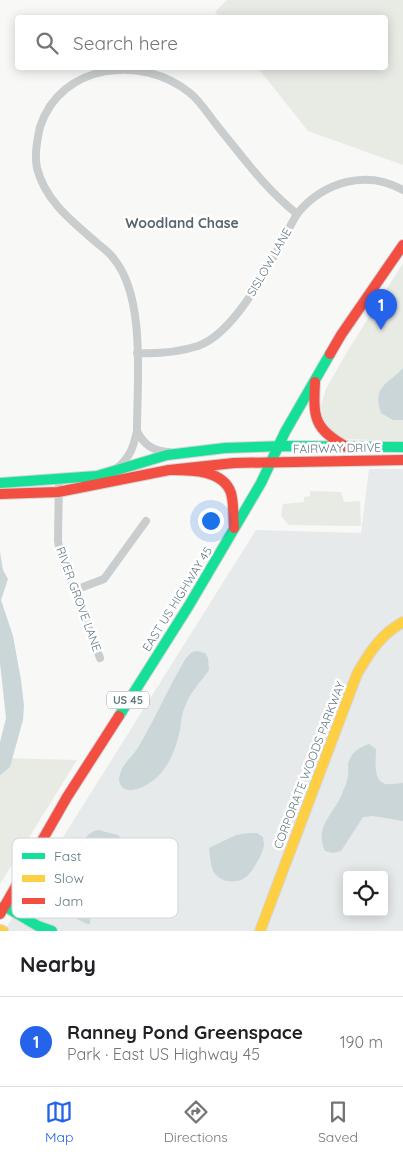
<!DOCTYPE html>
<html lang="en">
<head>
<meta charset="utf-8">
<style>
  :root { --surface:#fff; --page:#f6f6f6; --text:#202124; --muted:#757577; --line:#e0e0e0; --accent:#2563eb }
  body { margin:0; font-family:Quicksand,sans-serif; background:var(--page); color:var(--text) }
  .controls { position:absolute; right:15px; bottom:15px; display:grid; overflow:hidden; border-radius:5px; box-shadow:0 2px 12px #0003 }
  .controls button { width:45px; height:45px; display:grid; place-items:center; padding:0; border:0; border-bottom:1px solid var(--line); background:var(--surface); color:var(--text); font:25px sans-serif }
  .you { position:absolute; left:210px; top:520px; width:18px; height:18px; margin:-12px; border:4px solid #fff; border-radius:50%; background:#1a73e8; box-shadow:0 0 0 8px #1a73e833 }
  .badge { display:grid; place-items:center; width:32px; height:32px; border-radius:50%; background:var(--accent); color:#fff; font-size:16px; font-weight:700 }
  .pin { position:absolute; translate:-50% -41px; filter:drop-shadow(0 1px 2px #0008) }
  .pin::after { content:''; position:absolute; top:26px; width:18px; height:15px; background:inherit; clip-path:polygon(0 0,100% 0,50% 100%) }
  .list { margin:0; padding:0; list-style:none }
  h2 { display:flex; justify-content:space-between; align-items:center; height:65px; margin:0; padding:0 20px; font-size:21px }
  h2 small { font-size:16px; font-weight:400; color:var(--muted) }
  .list li { display:grid; grid-template-columns:32px 1fr auto; gap:15px; align-items:center; box-sizing:border-box; height:90px; padding:0 20px; border-top:1px solid var(--line) }
  .list b { display:block; font-size:19px; white-space:nowrap }
  .list p { margin:0; font-size:16px; white-space:nowrap; color:var(--muted) }
  .list em { font-size:16px; font-style:normal; color:var(--muted) }
  .icon { flex:none; width:28px; height:28px; fill:none; stroke:currentColor; stroke-width:2; stroke-linecap:round; stroke-linejoin:round }
  .map { position:relative; flex:none; width:403px; height:931px; overflow:hidden }
  .search { position:absolute; background:var(--surface); box-shadow:0 2px 12px #0003; left:15px; right:15px; top:15px; height:55px; display:flex; align-items:center; gap:12px; box-sizing:border-box; padding:0 18px; border-radius:5px; color:var(--muted); font-size:19px }
  .sheet { height:155px; background:var(--surface) }
  nav { display:flex; justify-content:space-around; align-items:center; box-sizing:border-box; height:70px; border-top:1px solid var(--line); background:var(--surface); font-size:14px; color:var(--muted) }
  nav a { display:grid; justify-items:center; gap:2px }
  nav .on { color:var(--accent) }
  .map>svg:first-child { display:block }
</style>
</head>
<body>
<div class="map">
<svg width="403" height="931" viewBox="0 0 403 931">
  <rect width="100%" height="100%" fill="#f8f8f7"/>
  <path fill="#e7eaea" fill-rule="evenodd" d="M369,469H403V931H4L256,530L361,533ZM347,875H384V912H347Z"/>
  <g fill="#e8eae4">
    <polygon points="227,0 403,0 403,165 308,131 258,68 386,68 386,18 220,17 215,12"/>
    <polygon points="403,263 403,441 345,439 330,430 323,419 321,405 326,389 347,352"/>
    <polygon points="310,491 341,492 344,502 360,501 361,526 289,525 281,516 283,504 304,502 304,497 310,496"/>
    <polygon points="0,758 77,760 0,884"/>
  </g>
  <g fill="#cad6d8">
    <path d="M403,368V420H393L381,413C372,385 388,385 403,368Z"/>
    <polygon points="0,552 3,570 8,579 1,600 13,636 21,680 24,706 23,720 10,767 0,775 0,742 6,718 0,663"/>
    <path d="M197,651L205,653L208,658L209,670C200,683 189,693 184,709C181,717 181,726 179,735C173,758 162,781 137,789C126,793 116,786 120,774C123,763 134,755 139,746C156,717 169,686 186,658L192,652Z"/>
    <path d="M369,744L376,749C376,758 373,779 383,783C388,786 397,783 403,783V821L373,816L363,817L341,851L333,853L325,851C313,826 337,811 343,791C345,787 347,781 348,776C349,772 347,765 349,761C352,752 360,747 369,744Z"/>
    <path d="M98,830L118,835L122,840L121,844C109,858 90,873 89,893C88,903 91,913 90,924H87C69,914 39,904 58,879C63,872 71,867 76,859C84,848 81,834 98,830Z"/>
    <path d="M249,833H257L263,837C263,840 264,843 264,845C264,851 252,873 247,876C236,886 216,882 212,868C210,862 210,854 209,848L236,835Z"/>
  </g>
  <g fill="none" stroke-linecap="round" stroke-linejoin="round">
    <g stroke="#d5d6d7" stroke-width="12">
      <g id="fast">
        <polyline points="0,483 97,476 167,455 225,448 285,446 403,447"/>
        <polyline points="119,716 188,607 261,483 285,432 330,354"/>
        <polyline points="4,906 38,926 52,931"/>
      </g>
    </g>
    <g stroke="#d5d6d7" stroke-width="12">
      <g id="slow">
        <polyline points="0,930 3,931"/>
        <path d="M260,931L357,674C369,653 381,634 403,622"/>
      </g>
    </g>
    <g stroke="#d5d6d7" stroke-width="12">
      <g id="jam">
        <polyline points="330,354 341,335 403,245"/>
        <path d="M315,382C313,418 314,429 347,447"/>
        <path d="M169,470C189,470 223,469 231,493C234,504 233,516 234,528"/>
        <polyline points="0,494 58,492 169,470 234,463 403,460"/>
        <polyline points="0,914 67,797 119,716"/>
      </g>
    </g>
    <g stroke="#cacdcd" stroke-width="8">
      <path d="M137,353C158,354 179,352 198,346C240,331 275,252 297,214C323,182 366,169 403,190"/>
      <path d="M137,431C137,382 146,298 114,259C110,253 103,248 97,243C73,222 45,201 37,168C34,155 37,140 40,127C61,63 142,54 190,93C201,102 210,117 219,128C245,160 264,187 297,214"/>
      <path d="M116,469C130,457 133,449 137,431C144,445 153,451 169,452"/>
      <polyline points="59,479 58,541 60,552 100,658"/>
      <polyline points="75,590 104,579 146,521"/>
    </g>
    <use href="#fast" stroke="#16e098" stroke-width="10"/>
    <use href="#slow" stroke="#ffcf43" stroke-width="10"/>
    <use href="#jam" stroke="#f24e42" stroke-width="10"/>
  </g>
  <g text-anchor="middle" dominant-baseline="central" stroke-width="5" stroke-linejoin="round" paint-order="stroke">
    <rect fill="#fff" stroke="#91a2a9" stroke-width="1" x="107" y="691.5" width="42" height="17" rx="4"/>
    <g font-size="11" font-weight="bold" fill="#627a84">
      <text x="128" y="700">US 45</text>
    </g>
    <g font-size="12" fill="#627a84" stroke="#fff">
      <text transform="translate(269 262) rotate(-60)">SISLOW LANE</text>
      <text transform="translate(337 448) rotate(-1)">FAIRWAY DRIVE</text>
      <text transform="translate(79 599) rotate(70)">RIVER GROVE LANE</text>
      <text transform="translate(177 599) rotate(-58)">EAST US HIGHWAY 45</text>
      <text transform="translate(309 765) rotate(-69)">CORPORATE WOODS PARKWAY</text>
    </g>
    <g font-size="14" font-weight="bold" fill="#55666e" stroke="#fff">
      <text x="182" y="223">Woodland Chase</text>
    </g>
  </g>
  <rect x="12" y="838" width="166" height="80" rx="8" fill="#fff" stroke="#d0d7da" stroke-width="1"/>
  <rect x="22" y="853" width="23" height="6" fill="#16e098"/>
  <rect x="22" y="875" width="23" height="7" fill="#ffcf43"/>
  <rect x="22" y="898" width="23" height="6" fill="#f24e42"/>
  <g font-size="14" fill="#627a84">
    <text x="54" y="861">Fast</text>
    <text x="54" y="883">Slow</text>
    <text x="54" y="906">Jam</text>
  </g>
</svg>
<div class="controls">
<button><svg class="icon" aria-label="locate" viewBox="0 0 24 24"><circle cx="12" cy="12" r="6"/><path d="M12 2v4M12 18v4M2 12h4M18 12h4"/></svg></button>
</div>
<div class="you"></div>
<div class="pin badge" style="left:381px;top:330px">1</div>
<div class="search"><svg class="icon" aria-label="search" viewBox="0 0 24 24"><circle cx="10" cy="10" r="6"/><path d="M15 15l6 6"/></svg>Search here</div>
</div>
<section class="sheet">
<h2>Nearby<small></small></h2>
<ul class="list">
<li><span class="badge">1</span><div><b>Ranney Pond Greenspace</b><p>Park · East US Highway 45</p></div><em>190 m</em></li>
</ul>
</section>
<nav>
<a class="on"><svg class="icon" aria-label="map" viewBox="0 0 24 24"><path d="M3 6l6-2 6 2 6-2v14l-6 2-6-2-6 2zM9 4v14M15 6v14"/></svg>Map</a>
<a><svg class="icon" aria-label="directions" viewBox="0 0 24 24"><path d="M12 3l9 9-9 9-9-9zM9 14v-3h6M13 9l2 2-2 2"/></svg>Directions</a>
<a><svg class="icon" aria-label="saved" viewBox="0 0 24 24"><path d="M7 4h10v16l-5-4-5 4z"/></svg>Saved</a>
</nav>
</body>
</html>
